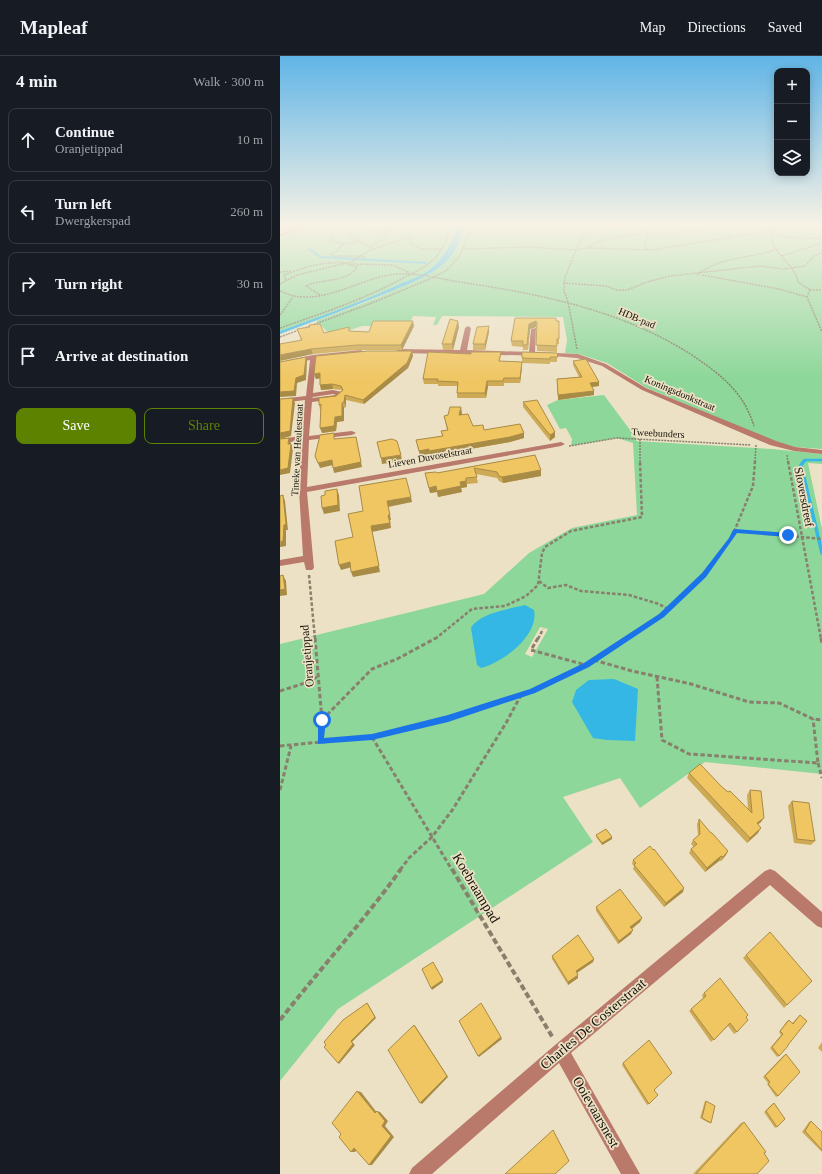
<!DOCTYPE html>
<html lang="en">
<head>
<meta charset="utf-8">
<style>
  :root { --surface:#171b24; --page:#242831; --text:#f1f3f6; --muted:#9ea1a6; --line:#363941; --accent:#5c8200 }
  body { margin:0; font-family:Georgia,serif; background:var(--page); color:var(--text) }
  .controls { position:absolute; right:12px; top:12px; display:grid; overflow:hidden; border-radius:8px; box-shadow:0 2px 10px #0003 }
  .controls button { width:36px; height:36px; display:grid; place-items:center; padding:0; border:0; border-bottom:1px solid var(--line); background:var(--surface); color:var(--text); font:20px sans-serif }
  .stop { position:absolute; width:12px; height:12px; margin:-9px; border:3px solid #1a73e8; border-radius:50%; background:#fff }
  .stop.end { background:#1a73e8; border-color:#fff; box-shadow:0 1px 4px #0008 }
  .list { margin:0; padding:0; list-style:none }
  h2 { display:flex; justify-content:space-between; align-items:center; height:52px; margin:0; padding:0 16px; font-size:17px }
  h2 small { font-size:13px; font-weight:400; color:var(--muted) }
  .list li { display:grid; grid-template-columns:26px 1fr auto; gap:12px; align-items:center; box-sizing:border-box; height:64px; margin:0 8px 8px; padding:0 8px; border:1px solid var(--line); border-radius:8px }
  .list b { display:block; font-size:15px; white-space:nowrap }
  .list p { margin:0; font-size:13px; white-space:nowrap; color:var(--muted) }
  .list em { font-size:13px; font-style:normal; color:var(--muted) }
  .actions { display:flex; gap:8px; padding:12px 16px }
  .actions a { flex:1; padding:9px 0; border:1px solid var(--accent); border-radius:8px; text-align:center; font-size:14px; color:var(--accent) }
  .actions .main { background:var(--accent); color:#fff }
  .icon { flex:none; width:22px; height:22px; fill:none; stroke:currentColor; stroke-width:2; stroke-linecap:round; stroke-linejoin:round }
  .map { position:relative; flex:none; width:542px; height:1118px; overflow:hidden }
  header { display:flex; align-items:center; gap:24px; box-sizing:border-box; height:56px; padding:0 20px; background:var(--surface); border-bottom:1px solid var(--line) }
  header strong { font-size:19px }
  nav { display:flex; gap:22px; margin-inline-start:auto; font-size:14px }
  main { display:flex }
  aside { flex:1; background:var(--surface) }
  .map>svg:first-child { display:block }
</style>
</head>
<body>
<header>
<strong>Mapleaf</strong>
<nav><a>Map</a><a>Directions</a><a>Saved</a></nav>
</header>
<main>
<aside>
<h2>4 min<small>Walk · 300 m</small></h2>
<ul class="list">
<li><svg class="icon" aria-label="ahead" viewBox="0 0 24 24"><path d="M12 20V5M6 11l6-6 6 6"/></svg><div><b>Continue</b><p>Oranjetippad</p></div><em>10 m</em></li>
<li><svg class="icon" aria-label="left" viewBox="0 0 24 24"><path d="M17 20v-9H6M10 6l-5 5 5 5"/></svg><div><b>Turn left</b><p>Dwergkerspad</p></div><em>260 m</em></li>
<li><svg class="icon" aria-label="right" viewBox="0 0 24 24"><path d="M7 20v-9h11M14 6l5 5-5 5"/></svg><div><b>Turn right</b></div><em>30 m</em></li>
<li><svg class="icon" aria-label="arrive" viewBox="0 0 24 24"><path d="M6 21V4h12l-3 4 3 4H6"/></svg><div><b>Arrive at destination</b></div></li>
</ul>
<div class="actions"><a class="main">Save</a><a>Share</a></div>
</aside>
<div class="map">
<svg width="542" height="1118" viewBox="0 0 542 1118">
  <rect width="100%" height="100%" fill="#ede1c5"/>
  <g fill="#8cd799" fill-rule="evenodd">
    <path d="M31,168H176C176,183 164,198 154,210C146,218 132,223 122,227C82,246 41,260 0,275V182Z"/>
    <path d="M183,168H542V393L515,391L501,388L367,332L327,307L299,298L285,297L287,284L283,261L162,260L157,269H153L156,261L133,260L129,270H82L52,280L36,265C68,253 101,241 132,226C142,221 153,217 161,210C174,199 182,184 183,168Z"/>
    <path d="M324,339L356,382V385L492,393L542,398V408L528,407L542,473V718L425,706L360,752L340,722L283,741L313,786L58,953L0,1025V588L204,538L249,497L292,472L357,459L353,387L337,382L291,390L292,383L286,372L280,373L267,349L278,344ZM260,571L268,573L252,601L245,598Z"/>
  </g>
  <g fill="#34b7e5">
    <path d="M176,168H183C182,184 174,200 161,210C147,221 128,228 112,235C75,250 37,264 0,278V275C41,260 82,246 122,227C132,223 146,218 154,210C164,199 176,183 176,168Z"/>
    <path d="M245,549L254,554C259,579 224,606 201,612L197,609L191,572C199,557 229,553 245,549Z"/>
    <polygon points="334,623 358,633 355,685 327,684 313,682 292,646 296,634 309,624"/>
  </g>
  <g fill="none" stroke-linecap="round" stroke-linejoin="round">
    <polyline stroke="#34b7e5" stroke-width="2" points="28,192 40,201 146,207"/>
    <polyline stroke="#34b7e5" stroke-width="2.5" points="524,406 525,404 542,404"/>
    <polyline stroke="#34b7e5" stroke-width="3.5" points="524,405 521,409 542,497"/>
    <g stroke="#88806d" stroke-width="1.5" stroke-dasharray="2 1" stroke-linecap="butt">
      <polyline points="68,168 54,175 50,185 63,188 81,185"/>
      <polyline points="443,168 446,176 451,182"/>
      <path d="M492,168C492,173 491,179 492,184C496,201 515,208 518,226L530,234L527,241L542,276"/>
      <path d="M345,169C369,181 395,176 421,174C445,171 468,170 492,174"/>
      <polyline points="65,171 68,173 87,173 92,176 109,175"/>
      <polyline points="112,171 170,172"/>
      <polyline points="318,172 329,172 349,168"/>
      <polyline points="69,173 71,175 69,179 70,181 91,191"/>
      <polyline points="492,179 520,182 542,182"/>
      <polyline points="63,188 57,195 51,198 53,200 81,200 84,201 84,203"/>
      <path d="M308,192C324,179 349,181 368,177L365,189L367,194"/>
      <polyline points="184,193 248,191 296,194 308,192 371,194 492,175"/>
      <polyline points="91,194 131,180 130,188 141,193 161,193"/>
      <polyline points="502,200 542,187"/>
      <polyline points="71,208 113,209 128,216 126,218"/>
      <polyline points="0,216 11,215"/>
      <path d="M417,219C440,200 470,203 497,193"/>
      <polyline points="422,219 499,233 527,241"/>
      <path d="M6,224L4,219C24,211 45,205 66,207"/>
      <polyline points="283,227 326,230 337,234 347,234 367,226 390,220 480,210 503,213 525,210 534,200 542,197"/>
      <polyline points="0,228 17,219 71,206 89,195 94,188 105,183 113,168"/>
      <polyline points="530,234 542,234"/>
      <path d="M0,235C5,237 10,239 14,240C50,247 85,219 120,218C142,217 164,224 186,227C265,239 343,255 412,299C441,319 463,335 474,370"/>
      <path d="M40,239L26,230C42,222 68,227 77,211L67,208"/>
      <polyline points="0,259 13,241"/>
      <path d="M0,272C43,257 85,243 125,221C136,216 148,210 156,201C164,192 169,180 171,168"/>
      <polyline points="0,281 92,247 152,222 167,214 179,201 193,168"/>
      <polyline points="297,293 288,246 284,235 285,221 302,180 310,174 332,168"/>
      <polyline points="289,390 337,382 471,389"/>
      <polyline points="507,399 508,406"/>
      <polyline points="360,406 360,383"/>
      <polyline points="475,406 476,388"/>
    </g>
    <g stroke="#88806d" stroke-width="2.5" stroke-dasharray="3.5 2" stroke-linecap="butt">
      <polyline points="508,405 541,583"/>
      <polyline points="455,475 542,483"/>
      <polyline points="29,519 35,583"/>
      <polyline points="259,525 268,532 286,529 301,535 349,539 379,548 388,553"/>
      <polyline points="155,583 192,553 225,550 246,540 258,529 262,497 265,491 291,475 362,461 360,405"/>
      <polyline points="258,583 263,573"/>
      <polyline points="346,583 381,559 424,519 451,483 473,430 475,405"/>
    </g>
    <g stroke="#88806d" stroke-width="3" stroke-dasharray="4.5 2.5" stroke-linecap="butt">
      <polyline points="35,582 42,664 40,685"/>
      <polyline points="258,582 251,594 306,609"/>
      <polyline points="541,582 542,589"/>
      <polyline points="314,604 352,615 411,628 469,646 499,647 533,663 542,664"/>
      <polyline points="377,621 382,684 409,698 538,707 533,663"/>
      <polyline points="0,635 22,628 37,621"/>
      <polyline points="42,664 92,613 117,603 156,582"/>
      <polyline points="92,681 172,814"/>
      <polyline points="0,690 92,681 168,662 252,635 306,609 347,582"/>
      <polyline points="538,707 542,722"/>
      <polyline points="0,734 11,690"/>
      <polyline points="120,814 129,802 152,781 173,753 226,667 241,639"/>
    </g>
    <g stroke="#88806d" stroke-width="4" stroke-dasharray="6 3" stroke-linecap="butt">
      <polyline points="172,813 273,982"/>
      <path d="M0,964C40,913 83,866 121,813"/>
    </g>
    <g fill="#b9796b" fill-rule="evenodd">
      <polygon points="0,168 5,168 0,171"/>
      <polygon points="22,168 27,168 17,175 0,181 0,178"/>
      <polygon points="188,270 191,272 187,294 249,296 251,273 256,272 255,296 298,298 326,308 366,332 496,385 515,391 542,394 542,398 514,395 490,389 362,334 322,310 297,302 273,300 119,297 116,295 119,293 180,294 185,272"/>
      <path d="M81,294L84,296L83,297L36,303L33,337L53,334L62,336L63,339L57,343L32,346L29,380L72,375L76,377L72,379L29,384L27,431L281,386L285,388L281,390L27,436L34,512L32,514H26L24,506L0,510V504L23,500L19,434L21,385L0,387V383L21,380L25,344L0,347V343L26,340L30,304L0,310V306L33,299ZM53,338L56,339L32,342L33,341Z"/>
      <polygon points="490,813 495,815 542,856 542,872 537,870 490,829 291,997 360,1118 341,1118 279,1007 152,1118 129,1118 132,1112 275,989 485,815"/>
    </g>
  </g>
  <g fill="#ceaa55">
    <polygon points="235,262 279,265 279,288 277,288 277,296 257,295 257,272 256,271 250,273 248,294 243,294 243,291 232,290 231,285"/>
    <polygon points="134,270 122,294 78,294 33,298 21,284 17,273 44,277 70,275 89,276"/>
    <polygon points="179,271 173,294 163,294 162,288"/>
    <polygon points="209,276 205,294 193,294 193,288"/>
    <polygon points="132,295 133,300 128,312 84,348 66,344 66,351 64,352 64,365 57,366 56,375 42,377 41,354 40,354 39,349 56,340 62,334 53,333 41,334 40,322 36,323 34,318"/>
    <polygon points="221,296 220,305 242,306 242,311 240,327 224,327 224,330 208,330 206,342 177,342 177,337 178,330 158,330 158,328 144,328 143,323 191,298"/>
    <polygon points="277,297 277,306 270,306 270,308 242,307 242,302"/>
    <polygon points="293,305 319,326 319,330 312,331 314,335 314,339 278,344 277,323 299,321 293,309"/>
    <polygon points="243,346 275,381 270,385 243,351"/>
    <polygon points="182,357 181,359 193,370 204,374 244,377 244,382 230,386 150,400 149,398 140,400 136,384 162,380 161,375 167,374 164,360"/>
    <polygon points="255,399 261,420 223,427 219,425 217,422 196,418 198,427 187,428 187,431 181,432 182,436 158,441 157,436 150,437 145,417 157,417"/>
    <polygon points="409,717 442,731 468,754 467,739 470,734 481,766 478,768 478,777 467,787 407,722"/>
    <polygon points="512,745 535,785 531,789 514,787 508,750"/>
    <polygon points="419,763 446,799 441,805 439,805 425,816 409,797 411,793 414,791 411,788 413,784 418,780 417,768"/>
    <polygon points="316,779 332,783 322,789 316,781"/>
    <polygon points="373,794 403,836 384,851 353,813 354,810 352,808 353,804"/>
    <polygon points="316,851 362,862 360,866 352,873 351,878 338,888 316,855"/>
    <polygon points="466,899 507,949 504,952 463,902"/>
    <polygon points="272,900 314,903 313,906 297,917 298,919 298,922 288,929 272,903"/>
    <polygon points="424,937 466,961 457,976 454,978 448,970 431,986 409,955 423,942 422,939"/>
    <polygon points="520,959 499,1000 497,1001 490,992 501,979 499,976 507,965 509,964 512,967"/>
    <polygon points="542,986 542,996 538,992"/>
    <polygon points="506,998 498,1040 496,1041 487,1028 488,1027 483,1021 504,999"/>
    <polygon points="343,1007 374,1034 369,1048 367,1049 342,1009"/>
    <polygon points="425,1045 426,1045 431,1067 429,1067 420,1062"/>
    <polygon points="494,1047 497,1071 495,1072 484,1056 492,1048"/>
    <polygon points="531,1065 542,1076 542,1096 522,1076 529,1066"/>
    <polygon points="464,1066 484,1097 477,1118 413,1118 461,1067"/>
  </g>
  <g fill="#a88b45">
    <polygon points="133,265 134,270 122,294 121,289"/>
    <polygon points="178,265 179,271 173,294 172,288"/>
    <polygon points="256,265 256,271 250,273 248,294 249,268"/>
    <polygon points="209,270 209,276 205,294 205,288"/>
    <polygon points="31,293 33,298 0,305 0,299"/>
    <polygon points="132,295 133,300 128,312 84,348 83,344"/>
    <polygon points="26,301 27,306 26,324 17,327 16,340 0,341 0,336 16,322"/>
    <polygon points="242,306 242,311 240,327 240,322"/>
    <polygon points="40,317 42,322 36,323 34,318"/>
    <polygon points="207,325 208,330 206,342 205,337"/>
    <polygon points="319,326 319,330 310,331 310,327"/>
    <polygon points="52,328 53,333 41,334 40,329"/>
    <polygon points="314,335 314,339 278,344 278,339"/>
    <polygon points="65,339 66,344 66,351 64,346"/>
    <polygon points="13,342 15,347 11,380 0,383 0,377"/>
    <polygon points="62,347 64,352 64,365 57,366 56,375 42,377 40,372 55,361"/>
    <polygon points="181,351 182,357 180,365 179,359"/>
    <polygon points="275,376 275,381 270,385 270,379"/>
    <polygon points="244,377 244,382 230,386 150,400 149,395"/>
    <polygon points="76,381 82,411 54,417 53,412"/>
    <polygon points="9,382 13,393 10,417 0,419 0,414 8,388"/>
    <polygon points="149,393 149,398 140,400 139,395"/>
    <polygon points="121,399 122,405 102,408 101,402"/>
    <polygon points="52,404 53,409 40,412 38,407"/>
    <polygon points="261,414 261,420 223,427 222,421"/>
    <polygon points="186,422 187,431 181,432 182,436 158,441 157,435 180,426"/>
    <polygon points="156,430 157,436 150,437 149,432"/>
    <polygon points="57,433 59,439 60,455 44,458 42,452"/>
    <polygon points="3,439 5,445 8,474 6,474 6,490 0,491"/>
    <polygon points="131,441 132,446 108,451 107,445"/>
    <polygon points="108,459 110,459 111,464 110,464 111,472 92,476 100,516 73,521 71,516 91,470"/>
    <polygon points="70,506 72,511 61,514 59,509"/>
    <polygon points="3,519 6,525 7,539 0,540 0,534"/>
    <polygon points="484,762 481,766 474,772 477,767"/>
    <polygon points="481,772 478,777 467,787 470,782"/>
    <polygon points="332,781 332,783 322,789 322,787"/>
    <polygon points="448,795 446,799 441,805 443,801"/>
    <polygon points="441,800 439,805 425,816 427,812"/>
    <polygon points="404,832 403,836 384,851 386,847"/>
    <polygon points="362,862 360,866 349,875 350,871"/>
    <polygon points="353,874 351,878 338,888 339,885"/>
    <polygon points="314,903 313,906 295,918 296,915"/>
    <polygon points="153,906 163,926 152,934 151,932"/>
    <polygon points="298,919 298,922 288,929 288,926"/>
    <polygon points="87,947 88,948 96,962 72,986 75,989 59,1008 58,1007"/>
    <polygon points="134,969 136,971 168,1021 142,1048 140,1047"/>
    <polygon points="221,981 222,983 199,1001 198,1000"/>
    <polygon points="77,1035 81,1036 98,1058 95,1057"/>
    <polygon points="97,1055 100,1056 108,1065 105,1070 114,1081 92,1109 89,1109 102,1070"/>
    <polygon points="74,1092 78,1092 75,1096 71,1096"/>
  </g>
  <g fill="#f0c663" stroke="#a88b45">
    <polygon points="235,262 276,262 276,265 279,265 279,283 277,283 277,290 256,289 257,267 256,265 249,268 247,289 243,289 243,285 231,285"/>
    <polygon points="170,263 178,265 172,288 162,288"/>
    <polygon points="93,265 133,265 121,289 77,289 31,293 0,299 0,288 22,284 17,273 30,271 29,269 40,268 44,277 69,271 69,275 89,276"/>
    <polygon points="209,270 205,288 193,288 197,271"/>
    <polygon points="88,295 132,295 127,307 83,344 65,339 64,346 62,347 62,360 55,361 54,370 40,372 41,348 39,349 39,342 56,340 63,334 61,330 52,328 40,329 40,317 34,318 36,300"/>
    <polygon points="148,296 191,298 191,296 221,296 219,305 242,306 240,322 224,322 223,325 207,325 205,337 177,337 178,326 157,325 158,323 143,323"/>
    <polygon points="242,296 277,297 278,301 270,301 270,303 242,302"/>
    <polygon points="26,301 24,319 16,322 14,335 0,336 0,306"/>
    <polygon points="306,303 319,326 310,327 314,335 278,339 277,323 302,321 293,305"/>
    <polygon points="13,342 10,375 0,377 0,343"/>
    <polygon points="257,344 275,376 270,379 243,346"/>
    <polygon points="170,351 181,351 179,359 188,358 193,370 203,369 204,374 240,368 244,377 230,381 149,395 149,393 139,395 136,384 163,380 161,375 168,374 164,360 168,359"/>
    <polygon points="54,377 54,383 76,381 81,406 53,412 52,404 38,407 35,400 40,379"/>
    <polygon points="9,382 8,388 11,388 8,412 0,414 0,383"/>
    <polygon points="112,383 117,385 121,399 101,402 97,386"/>
    <polygon points="255,399 261,414 222,421 219,420 217,416 194,412 197,421 186,422 186,425 180,426 181,430 157,435 156,430 149,432 145,417 156,416 157,417"/>
    <polygon points="126,422 131,441 107,445 110,459 108,459 110,467 91,470 99,510 71,516 70,506 59,509 55,485 73,481 68,458 83,455 79,430"/>
    <polygon points="57,433 58,449 42,452 41,440 45,439 45,435"/>
    <polygon points="3,439 6,468 4,469 3,485 0,486 0,440"/>
    <polygon points="3,519 5,533 0,534 0,520"/>
    <polygon points="420,708 442,731 448,736 450,735 472,757 470,734 481,735 484,762 477,767 481,772 470,782 409,717"/>
    <polygon points="512,745 529,747 535,785 517,783"/>
    <polygon points="419,763 431,777 432,777 448,795 443,801 441,800 427,812 411,793 417,788 413,784 420,778"/>
    <polygon points="326,773 332,781 322,787 316,779"/>
    <polygon points="370,790 373,794 374,793 404,832 386,847 354,809 356,807 353,804"/>
    <polygon points="340,833 362,862 350,871 353,874 339,885 316,851"/>
    <polygon points="490,876 532,925 507,949 466,899"/>
    <polygon points="298,879 314,903 296,915 298,919 288,926 272,900"/>
    <polygon points="153,906 163,924 151,932 142,913"/>
    <polygon points="440,922 468,959 466,961 468,964 457,976 450,967 434,984 411,953 426,940 424,937"/>
    <polygon points="87,947 95,961 71,985 73,988 58,1007 44,991 46,989 44,986 63,964"/>
    <polygon points="201,947 221,981 198,1000 179,965"/>
    <polygon points="520,959 527,965 508,989 508,990 499,1000 492,991 503,978 500,975 509,964 513,968"/>
    <polygon points="134,969 167,1020 140,1047 108,994"/>
    <polygon points="369,984 392,1017 374,1034 378,1039 369,1048 343,1007"/>
    <polygon points="506,998 520,1016 498,1040 488,1028 490,1026 485,1020"/>
    <polygon points="77,1035 95,1057 97,1055 105,1065 102,1070 111,1080 89,1109 74,1092 71,1096 59,1081 61,1078 52,1067"/>
    <polygon points="426,1045 435,1050 431,1067 422,1062"/>
    <polygon points="494,1047 505,1063 497,1071 486,1055"/>
    <polygon points="531,1065 542,1076 542,1094 525,1075"/>
    <polygon points="464,1066 486,1096 484,1097 489,1105 477,1118 416,1118"/>
    <polygon points="273,1074 289,1105 275,1118 225,1118"/>
  </g>
  <linearGradient id="sky" x2="0" y2="1"><stop stop-color="#60b5e7"/><stop offset="0.52" stop-color="#f7f2e5"/><stop offset="1" stop-color="#f7f2e5" stop-opacity="0"/></linearGradient>
  <rect width="542" height="324" fill="url(#sky)"/>
  <polygon fill="#1a73e8" points="455,473 508,477 511,479 508,481 457,477 426,521 384,561 309,611 255,637 168,666 92,684 38,688 38,664 42,661 46,664 44,682 92,678 168,659 250,633 304,607 379,558 422,517 449,482 453,474"/>
  <g text-anchor="middle" dominant-baseline="central" stroke-width="3.5" stroke-linejoin="round" paint-order="stroke">
    <g font-size="10" fill="#151107" stroke="#ede1c5">
      <text transform="translate(357 262) rotate(23)">HDB-pad</text>
      <text transform="translate(400 337) rotate(23)">Koningsdonkstraat</text>
      <text transform="translate(378 377) rotate(3)">Tweebunders</text>
      <text transform="translate(17 394) rotate(-87)">Tineke van Heulestraat</text>
      <text transform="translate(150 401) rotate(-10)">Lieven Duvoselstraat</text>
    </g>
    <g font-size="12" fill="#151107" stroke="#ede1c5">
      <text transform="translate(524 441) rotate(79)">Sloversdreef</text>
      <text transform="translate(27 600) rotate(-95)">Oranjetippad</text>
    </g>
    <g font-size="14" fill="#151107" stroke="#ede1c5">
      <text transform="translate(196 832) rotate(59)">Koebraampad</text>
      <text transform="translate(313 968) rotate(-40)">Charles De Costerstraat</text>
      <text transform="translate(316 1056) rotate(60)">Ooievaarsnest</text>
    </g>
  </g>
</svg>
<div class="controls">
<button>+</button>
<button>−</button>
<button><svg class="icon" aria-label="layers" viewBox="0 0 24 24"><path d="M12 4l9 5-9 5-9-5zM3 14l9 5 9-5"/></svg></button>
</div>
<div class="stop" style="left:42px;top:664px"></div>
<div class="stop end" style="left:508px;top:479px"></div>
</div>
</main>
</body>
</html>
